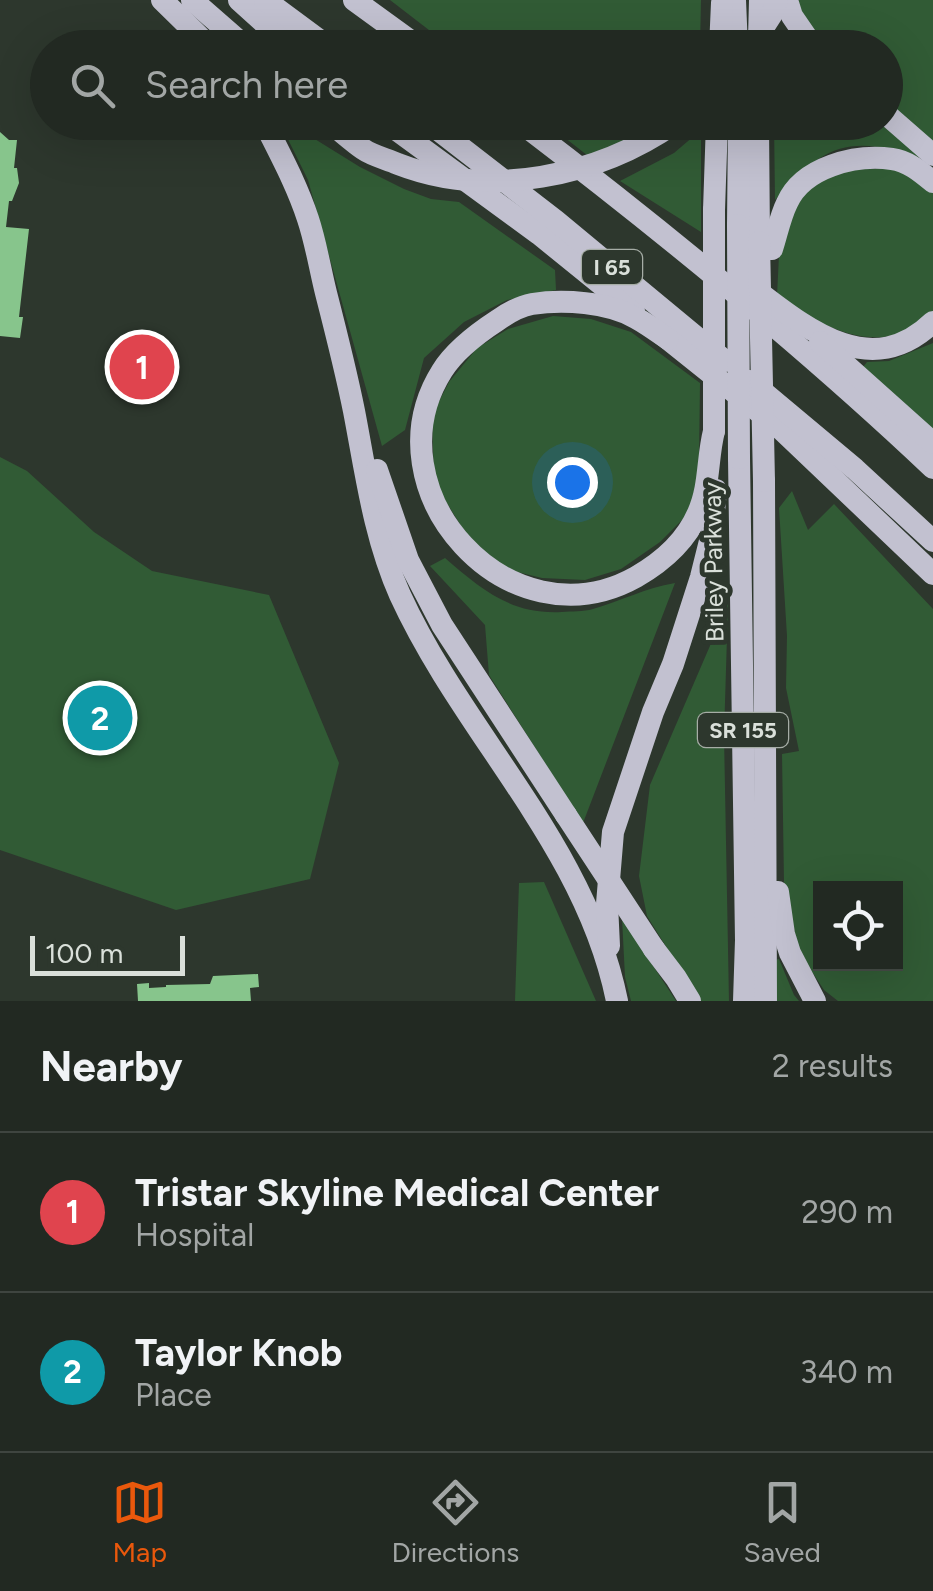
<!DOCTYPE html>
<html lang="en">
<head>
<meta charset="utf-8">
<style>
  :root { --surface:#222922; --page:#2a312a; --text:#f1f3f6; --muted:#a2a6a5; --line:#3f4540; --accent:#ea580c }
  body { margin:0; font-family:Figtree,sans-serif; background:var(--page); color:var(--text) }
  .controls { position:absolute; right:30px; bottom:30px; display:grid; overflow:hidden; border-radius:0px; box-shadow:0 10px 40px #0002 }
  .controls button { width:90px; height:90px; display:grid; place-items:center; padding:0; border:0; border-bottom:2px solid var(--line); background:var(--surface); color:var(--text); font:50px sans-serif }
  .scale { position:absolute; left:30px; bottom:25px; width:155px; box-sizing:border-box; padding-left:10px; border:5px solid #dae0da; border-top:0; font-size:28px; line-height:35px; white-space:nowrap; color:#dae0da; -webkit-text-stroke:8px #2d372d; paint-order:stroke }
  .you { position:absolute; left:572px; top:482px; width:35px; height:35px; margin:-25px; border:8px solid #fff; border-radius:50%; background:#1a73e8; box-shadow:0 0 0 15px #1a73e833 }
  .badge { display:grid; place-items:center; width:65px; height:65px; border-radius:50%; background:var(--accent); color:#fff; font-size:32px; font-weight:700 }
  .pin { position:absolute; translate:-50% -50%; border:5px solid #fff; box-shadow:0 2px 10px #0006 }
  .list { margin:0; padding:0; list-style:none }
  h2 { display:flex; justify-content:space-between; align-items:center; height:130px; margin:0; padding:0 40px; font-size:42px }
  h2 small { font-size:32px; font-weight:400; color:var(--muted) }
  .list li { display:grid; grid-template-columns:65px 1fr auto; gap:30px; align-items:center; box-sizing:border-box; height:160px; padding:0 40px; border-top:2px solid var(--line) }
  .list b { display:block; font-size:38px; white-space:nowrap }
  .list p { margin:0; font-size:32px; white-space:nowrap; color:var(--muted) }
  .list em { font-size:32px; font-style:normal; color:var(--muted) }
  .icon { flex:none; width:55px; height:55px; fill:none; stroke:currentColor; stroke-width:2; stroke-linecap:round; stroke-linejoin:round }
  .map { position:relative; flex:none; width:933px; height:1001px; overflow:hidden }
  .search { position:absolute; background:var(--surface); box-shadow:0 10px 40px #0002; left:30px; right:30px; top:30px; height:110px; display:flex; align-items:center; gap:25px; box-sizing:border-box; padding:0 35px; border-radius:55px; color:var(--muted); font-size:38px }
  .sheet { height:450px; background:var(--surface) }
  nav { display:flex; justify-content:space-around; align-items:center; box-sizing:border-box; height:140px; border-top:2px solid var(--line); background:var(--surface); font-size:28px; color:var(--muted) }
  nav a { display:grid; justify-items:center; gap:5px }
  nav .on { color:var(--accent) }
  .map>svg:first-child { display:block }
</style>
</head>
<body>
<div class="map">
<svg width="933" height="1001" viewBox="0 0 933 1001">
  <rect width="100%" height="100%" fill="#2d372d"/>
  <g fill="#315b35" fill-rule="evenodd">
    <polygon points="390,0 701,0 700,47 451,47"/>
    <polygon points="799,0 933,0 933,144 886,104 886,48 823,47 797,6"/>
    <polygon points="280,123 289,123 360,167 404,189 431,199 459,202 555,270 556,290 507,300 464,322 424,358 405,430 382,446 308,180"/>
    <polygon points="546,123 667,123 592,159"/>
    <path d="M774,123H883L931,162C856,135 828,138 775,200Z"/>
    <polygon points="701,130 701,232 620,181 674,153"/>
    <path d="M896,168L933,192V313C927,318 921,324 914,328C867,353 816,323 777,296L779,255L798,197L836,170Z"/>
    <polygon points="553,316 591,319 631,332 700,383 699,459 695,494 684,518 660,542 621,569 585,580 542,578 505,569 477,552 434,482 432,415 449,382 477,348 508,329"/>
    <polygon points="933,343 933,433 863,367 867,362 889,361"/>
    <polygon points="0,457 27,471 94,532 152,571 269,595 339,763 310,879 176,910 0,850"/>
    <path d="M792,491L808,530L834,504L933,609V1001H838L824,990L799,952L784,882L782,754L799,751L786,688L787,636L779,508ZM820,888H896V964H820Z"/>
    <path d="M445,558C481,589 511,615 562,612C572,611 583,612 593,609C621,601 645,588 675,583L583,823L489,675L485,625L430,566Z"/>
    <polygon points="728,604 724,735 729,1001 700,1001 647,916 639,876 650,785"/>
    <polygon points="544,882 596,1001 515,1001 519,883"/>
    <polygon points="622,918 676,1001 631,1001 625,977"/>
    <polygon points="779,959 794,995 799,1001 775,1001 775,960"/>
  </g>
  <g fill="#87c58c">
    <polygon points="0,132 9,140 17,140 14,168 17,168 19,183 12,201 9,201 6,227 29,229 19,317 23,317 20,338 0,336"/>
    <polygon points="258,974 259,987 250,988 251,1001 138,1001 137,984 149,983 149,988 166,987 166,985 210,984 213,976"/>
  </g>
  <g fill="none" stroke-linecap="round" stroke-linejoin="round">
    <g stroke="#c2c1d0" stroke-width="22">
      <polyline points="162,0 211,48"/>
      <polyline points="192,0 247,48"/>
      <polyline points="239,0 292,48"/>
      <polyline points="265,0 330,48"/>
      <polyline points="354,0 420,48"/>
      <polyline points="735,0 737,48"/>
      <polyline points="787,0 792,16 814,48"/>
      <polyline points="759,39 760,0"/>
      <polyline points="720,48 722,3"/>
      <polyline points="886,114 933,155"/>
      <path d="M264,122C280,154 297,185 308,219C316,243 320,269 326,293C336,332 346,371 354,411C366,473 374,537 400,595C464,735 586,846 617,1001"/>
      <polyline points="386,122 539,234 634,311"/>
      <polyline points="428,122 556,221 725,361"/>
      <path d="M520,122C663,231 803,345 933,468"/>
      <polyline points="758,122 759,242"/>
      <polyline points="714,210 717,122"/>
      <polyline points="738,225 739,122"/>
      <path d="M772,249C777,234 780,217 787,203C803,167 855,154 892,159C908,161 921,172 933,182"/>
      <path d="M748,284C802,325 869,384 933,322"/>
      <polyline points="659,332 783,431 933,574"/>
      <path d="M668,339C658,332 647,324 636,318C608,302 563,299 532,304C521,306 508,313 498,320C478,333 455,350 442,371C367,490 509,648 636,577C662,562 686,541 698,513C710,487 707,458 714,431"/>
      <polyline points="820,342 933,443"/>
      <polyline points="750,381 855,469 933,541"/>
      <polyline points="739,458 746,940 744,1001"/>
      <polyline points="377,470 408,560 442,625 566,815"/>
      <polyline points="764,481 766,1001"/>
      <polyline points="778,892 784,934 790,953 815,1001"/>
      <polyline points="609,946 607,904 613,832 653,712 673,664 701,577 712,533 716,490"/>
      <polyline points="654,949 676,978 690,1001"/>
    </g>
    <g stroke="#c2c1d0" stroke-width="22">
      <polyline points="750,48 772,14 777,0"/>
      <path d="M333,125C343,133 353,142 363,149C373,156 387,159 398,164C488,199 598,177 676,122"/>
      <polyline points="714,210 714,431"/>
      <polyline points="738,225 739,458"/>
      <polyline points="759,242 764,481"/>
      <polyline points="566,815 654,949"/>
    </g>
  </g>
  <g text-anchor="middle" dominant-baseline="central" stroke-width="10" stroke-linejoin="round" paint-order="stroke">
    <g fill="#2d372d" stroke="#a6ada6" stroke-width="2.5">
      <rect x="582" y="250" width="60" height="34" rx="8"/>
      <rect x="698" y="713" width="90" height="34" rx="8"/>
    </g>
    <g font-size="22" font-weight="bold" fill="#dae0da">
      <text x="612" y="267">I 65</text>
      <text x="743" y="730">SR 155</text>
    </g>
    <g font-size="25" fill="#dae0da" stroke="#2d372d">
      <text transform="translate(713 562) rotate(-91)">Briley Parkway</text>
    </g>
  </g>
</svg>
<div class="controls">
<button><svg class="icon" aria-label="locate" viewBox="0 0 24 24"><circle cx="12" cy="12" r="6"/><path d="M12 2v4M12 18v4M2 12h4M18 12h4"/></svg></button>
</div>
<div class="scale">100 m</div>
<div class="you"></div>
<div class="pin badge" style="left:142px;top:367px;background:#e0444e">1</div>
<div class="pin badge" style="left:100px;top:718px;background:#0f9aa8">2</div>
<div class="search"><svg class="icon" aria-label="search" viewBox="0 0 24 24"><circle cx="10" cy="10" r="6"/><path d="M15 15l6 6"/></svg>Search here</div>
</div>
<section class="sheet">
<h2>Nearby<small>2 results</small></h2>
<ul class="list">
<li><span class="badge" style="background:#e0444e">1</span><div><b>Tristar Skyline Medical Center</b><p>Hospital</p></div><em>290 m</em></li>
<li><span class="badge" style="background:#0f9aa8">2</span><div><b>Taylor Knob</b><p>Place</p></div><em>340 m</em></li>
</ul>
</section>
<nav>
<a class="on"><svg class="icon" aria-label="map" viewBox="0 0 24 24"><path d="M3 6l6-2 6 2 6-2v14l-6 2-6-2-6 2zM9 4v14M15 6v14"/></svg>Map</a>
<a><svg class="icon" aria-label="directions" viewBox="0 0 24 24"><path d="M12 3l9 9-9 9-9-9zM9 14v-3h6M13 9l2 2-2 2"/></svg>Directions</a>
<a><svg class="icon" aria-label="saved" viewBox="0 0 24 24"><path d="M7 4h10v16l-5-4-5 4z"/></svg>Saved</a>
</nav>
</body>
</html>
